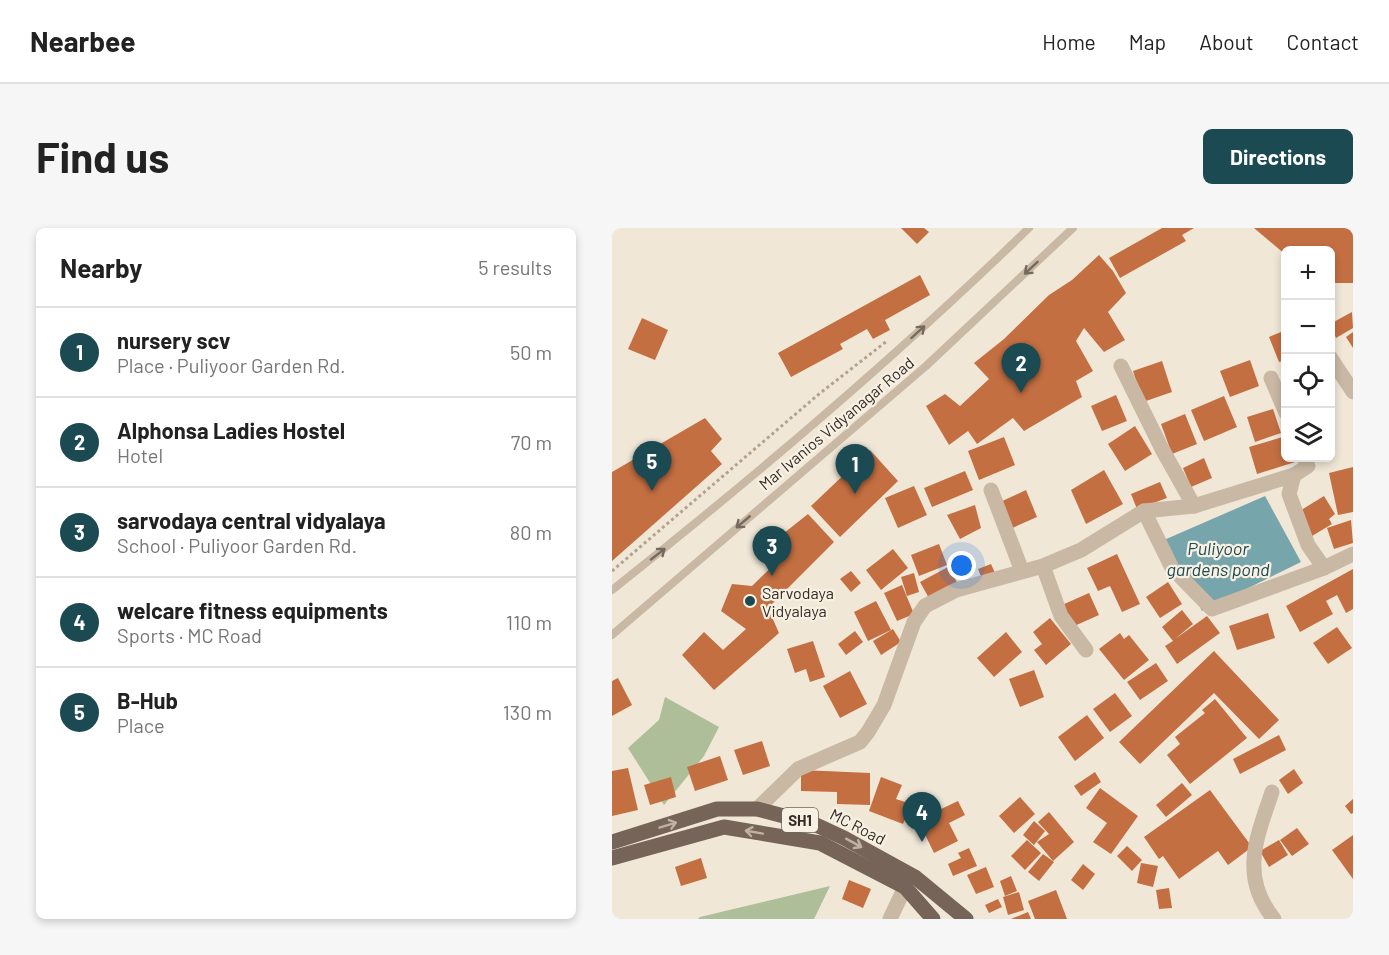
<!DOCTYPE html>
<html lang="en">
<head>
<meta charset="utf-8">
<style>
  :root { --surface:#fff; --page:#f6f6f6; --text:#222; --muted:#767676; --line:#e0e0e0; --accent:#1c4a53 }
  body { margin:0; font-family:Barlow,sans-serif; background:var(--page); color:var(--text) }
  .controls { position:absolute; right:18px; top:18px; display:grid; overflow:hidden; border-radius:9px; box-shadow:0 3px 9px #0003 }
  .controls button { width:54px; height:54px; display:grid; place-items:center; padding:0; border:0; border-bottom:2px solid var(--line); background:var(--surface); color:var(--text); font:30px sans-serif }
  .you { position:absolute; left:350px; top:338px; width:21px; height:21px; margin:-15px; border:4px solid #fff; border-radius:50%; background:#1a73e8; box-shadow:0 0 0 9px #1a73e833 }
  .badge { display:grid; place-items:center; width:39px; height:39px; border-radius:50%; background:var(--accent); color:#fff; font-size:20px; font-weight:700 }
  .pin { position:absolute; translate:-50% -50px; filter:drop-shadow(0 2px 3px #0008) }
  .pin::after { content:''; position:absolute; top:32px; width:21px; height:18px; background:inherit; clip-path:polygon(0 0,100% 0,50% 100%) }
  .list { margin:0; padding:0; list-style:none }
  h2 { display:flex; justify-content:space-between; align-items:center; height:78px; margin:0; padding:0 24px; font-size:26px }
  h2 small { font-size:20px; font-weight:400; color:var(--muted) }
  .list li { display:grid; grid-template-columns:39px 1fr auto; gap:18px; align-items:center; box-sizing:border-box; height:90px; padding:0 24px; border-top:2px solid var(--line) }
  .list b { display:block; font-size:22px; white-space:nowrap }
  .list p { margin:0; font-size:20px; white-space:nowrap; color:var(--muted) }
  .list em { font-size:20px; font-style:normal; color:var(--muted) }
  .icon { flex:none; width:33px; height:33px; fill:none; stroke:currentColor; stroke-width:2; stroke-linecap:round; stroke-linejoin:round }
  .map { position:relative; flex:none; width:741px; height:691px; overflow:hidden; border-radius:9px }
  header { display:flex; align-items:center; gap:36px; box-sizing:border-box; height:84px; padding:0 30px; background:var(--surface); border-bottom:2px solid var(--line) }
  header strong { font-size:28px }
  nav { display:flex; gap:33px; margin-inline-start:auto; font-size:21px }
  .intro { display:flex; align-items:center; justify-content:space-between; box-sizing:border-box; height:144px; padding:0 36px }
  h1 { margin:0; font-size:42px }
  .button { padding:15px 27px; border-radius:9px; background:var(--accent); color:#fff; font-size:21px; font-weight:700 }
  main { display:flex; gap:36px; padding:0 36px }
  aside { flex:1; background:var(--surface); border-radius:9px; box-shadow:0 3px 9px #0003 }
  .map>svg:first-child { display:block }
</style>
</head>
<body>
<header>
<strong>Nearbee</strong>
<nav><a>Home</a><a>Map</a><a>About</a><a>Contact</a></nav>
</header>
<div class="intro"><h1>Find us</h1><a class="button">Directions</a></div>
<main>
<aside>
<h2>Nearby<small>5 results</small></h2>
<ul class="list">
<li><span class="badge">1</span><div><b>nursery scv</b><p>Place · Puliyoor Garden Rd.</p></div><em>50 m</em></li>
<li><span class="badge">2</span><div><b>Alphonsa Ladies Hostel</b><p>Hotel</p></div><em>70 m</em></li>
<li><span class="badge">3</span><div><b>sarvodaya central vidyalaya</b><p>School · Puliyoor Garden Rd.</p></div><em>80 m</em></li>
<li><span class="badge">4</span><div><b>welcare fitness equipments</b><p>Sports · MC Road</p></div><em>110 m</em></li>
<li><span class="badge">5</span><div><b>B-Hub</b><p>Place</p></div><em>130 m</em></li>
</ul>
</aside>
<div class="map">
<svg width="741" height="691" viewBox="0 0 741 691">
  <rect width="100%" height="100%" fill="#f0e7d7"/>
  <g fill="#aebe98">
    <polygon points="53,469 107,499 92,528 52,577 16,520 47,492"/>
    <polygon points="218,658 202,691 86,691 88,689"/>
  </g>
  <polygon fill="#77a5ac" points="653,268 689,334 590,383 552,312"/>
  <g fill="#c46f42">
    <polygon points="289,0 312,0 317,4 305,16"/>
    <polygon points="550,0 582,0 570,7 574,13 508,50 497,30"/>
    <polygon points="642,0 741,0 741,55 718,55 718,22 674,22 674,27"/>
    <polygon points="487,27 501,43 514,65 496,84 513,112 492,124 472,100 464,113 481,143 464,153 470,169 412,203 401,190 365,216 356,203 337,217 314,178 333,166 348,178 377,151 362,135 392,111 437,67 460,52"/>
    <polygon points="308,47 318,67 273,92 278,102 261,111 255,101 228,116 231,121 179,149 166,125"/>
    <polygon points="740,84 741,100 724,110 718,96"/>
    <polygon points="30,90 56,102 43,132 16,121"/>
    <polygon points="674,102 674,132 667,134 657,109"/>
    <polygon points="741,104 741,120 734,109"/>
    <polygon points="638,132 647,158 618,169 608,143"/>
    <polygon points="550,133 560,164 531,174 521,143"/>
    <polygon points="504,167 515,193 490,203 479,178"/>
    <polygon points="612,168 625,199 592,213 579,182"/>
    <polygon points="661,181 669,205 643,214 635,189"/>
    <polygon points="573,186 585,216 560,226 549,196"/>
    <polygon points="93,190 110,211 99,223 110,236 0,333 0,244"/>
    <polygon points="523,198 540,226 513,243 496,216"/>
    <polygon points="674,208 674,230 682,230 683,234 645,246 637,219"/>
    <polygon points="392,209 403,237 367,252 356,223"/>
    <polygon points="258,222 286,253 228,309 199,278"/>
    <polygon points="592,230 600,250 579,259 571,240"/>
    <polygon points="741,239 741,284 726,287 717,245"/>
    <polygon points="492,242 511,276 474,296 459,262"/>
    <polygon points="353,243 361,262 320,279 312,260"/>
    <polygon points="548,254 555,270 525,281 519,266"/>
    <polygon points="302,258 315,287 286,300 273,270"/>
    <polygon points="414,262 425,289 398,301 386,275"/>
    <polygon points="712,268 723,286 717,291 720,296 700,308 686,284"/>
    <polygon points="363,277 369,300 348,311 335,287"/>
    <polygon points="196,286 222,314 156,380 167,405 102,462 70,427 92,404 111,422 134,401 109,383 120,356 140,358 173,326 162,313"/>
    <polygon points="739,292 741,315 722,321 715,300"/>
    <polygon points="327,316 335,337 307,348 299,327"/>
    <polygon points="281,321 296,340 269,362 254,342"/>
    <polygon points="505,326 528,376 510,384 498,358 486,363 475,340"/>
    <polygon points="379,336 383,345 370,351 366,341"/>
    <polygon points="336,339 346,356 318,372 308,354"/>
    <polygon points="741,341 741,381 734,385 725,367 714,373 721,386 688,404 674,378"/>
    <polygon points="239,343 249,355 239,364 228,351"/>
    <polygon points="302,345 307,364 295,368 289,349"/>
    <polygon points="556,354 570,376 548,390 534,369"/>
    <polygon points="290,357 302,386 285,393 272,365"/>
    <polygon points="477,365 487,387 460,399 450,377"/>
    <polygon points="264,373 279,402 256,413 242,384"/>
    <polygon points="570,382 581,396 563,411 595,388 608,405 565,436 553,418 561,413 550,399"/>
    <polygon points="656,385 663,410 625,422 617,398"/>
    <polygon points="438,390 459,416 434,437 422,422 430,416 421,404"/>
    <polygon points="725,399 740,420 716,436 701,415"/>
    <polygon points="281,401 289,414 269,427 261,413"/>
    <polygon points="243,403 251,414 234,427 226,416"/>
    <polygon points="394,404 410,424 382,449 365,430"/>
    <polygon points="508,405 512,411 517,407 537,432 512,452 487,421"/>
    <polygon points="201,413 213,449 198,454 194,441 183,445 175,421"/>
    <polygon points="602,423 667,492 647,511 602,465 528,536 507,514"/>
    <polygon points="544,435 556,453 528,472 515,454"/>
    <polygon points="422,442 432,469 408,479 397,451"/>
    <polygon points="238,443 255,476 228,490 211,458"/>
    <polygon points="6,450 20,477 0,488 0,453"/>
    <polygon points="503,465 520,488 498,504 481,481"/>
    <polygon points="603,471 635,510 578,556 555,527 568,516 563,509 593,485 590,482"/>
    <polygon points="475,487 492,510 463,533 446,509"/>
    <polygon points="667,507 674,522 628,546 621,531"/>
    <polygon points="150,513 158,538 131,547 122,522"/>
    <polygon points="108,528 116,552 83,563 75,539"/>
    <polygon points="16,540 26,582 0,588 0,543"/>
    <polygon points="682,541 691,555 676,566 667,552"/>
    <polygon points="189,542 258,545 258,577 225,576 225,564 189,563"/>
    <polygon points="483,544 489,554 469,568 462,558"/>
    <polygon points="59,549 64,569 38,577 32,557"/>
    <polygon points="269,549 290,557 284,571 299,576 291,596 257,583"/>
    <polygon points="570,555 580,567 554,589 544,577"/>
    <polygon points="488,560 526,588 499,626 481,614 495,595 474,580"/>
    <polygon points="598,562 640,619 616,637 606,623 567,651 551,628 547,631 532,609"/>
    <polygon points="408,569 423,586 402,605 387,588"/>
    <polygon points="741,571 741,585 739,586 733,578"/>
    <polygon points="346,573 353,587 337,595 346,613 322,625 306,592"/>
    <polygon points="437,584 462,614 441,633 425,614 437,606 426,594"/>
    <polygon points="422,593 433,603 422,617 411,607"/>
    <polygon points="685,600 697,616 680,628 668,612"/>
    <polygon points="741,607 741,651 720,622"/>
    <polygon points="415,612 429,625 413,642 399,628"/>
    <polygon points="667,612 676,627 657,639 648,623"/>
    <polygon points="515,618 530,632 520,643 505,628"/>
    <polygon points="357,620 365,638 341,648 336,636 349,630 346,625"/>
    <polygon points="431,626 442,634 427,653 416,644"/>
    <polygon points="89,630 95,650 69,658 63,639"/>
    <polygon points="529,635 546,638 541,659 525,655"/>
    <polygon points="471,636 483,646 471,662 459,652"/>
    <polygon points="374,639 382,659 364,666 355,647"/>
    <polygon points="399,648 405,663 393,668 388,653"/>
    <polygon points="237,652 259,661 251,680 230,671"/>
    <polygon points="557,660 560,680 547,681 544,662"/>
    <polygon points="444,662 455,691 423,691 416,673"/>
    <polygon points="407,664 412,682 396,687 391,669"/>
    <polygon points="386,671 390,679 377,685 373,677"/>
    <polygon points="416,684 419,691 399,691"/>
  </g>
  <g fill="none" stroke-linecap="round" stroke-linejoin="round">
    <polyline stroke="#b3a28e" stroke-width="3" stroke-dasharray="3 3" stroke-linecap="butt" points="0,343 207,166 275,113"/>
    <g stroke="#c8b8a4" stroke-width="8">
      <path d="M0,362C144,248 285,128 417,0"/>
      <polyline points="0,407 314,138 461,0"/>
    </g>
    <g stroke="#c8b8a4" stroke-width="15">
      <polyline points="718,129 741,164"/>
      <polyline points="509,138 550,221 582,278"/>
      <polyline points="659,150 674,185"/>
      <polyline points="379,262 410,343"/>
      <polyline points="532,283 560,340 600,381 712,340 696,317 677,266 682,247"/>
      <polyline points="431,338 449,388 474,422"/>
      <polyline points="712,340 741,326"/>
      <path d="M660,564C645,609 627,648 662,691"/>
      <polyline points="145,581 186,541 248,514 256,504 272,477 302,394 313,378 344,362 431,338 469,322 532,283 582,278 682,247 696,238 692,230"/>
      <polyline points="278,691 293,659"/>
    </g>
    <g stroke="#756457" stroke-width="15">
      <polyline points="0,614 105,581 145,581 202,596 232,610 303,649 354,691"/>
      <polyline points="0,630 112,599 208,615 293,659 321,691"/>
    </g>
  </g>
  <defs><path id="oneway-shaft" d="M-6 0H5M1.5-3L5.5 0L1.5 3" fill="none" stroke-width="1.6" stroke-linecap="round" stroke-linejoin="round" transform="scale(1.5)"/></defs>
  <g stroke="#766a5e">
    <use href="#oneway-shaft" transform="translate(419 40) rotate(137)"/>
    <use href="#oneway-shaft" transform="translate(306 104) rotate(-42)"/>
    <use href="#oneway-shaft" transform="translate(131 294) rotate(140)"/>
    <use href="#oneway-shaft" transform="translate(46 326) rotate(-38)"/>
  </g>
  <g stroke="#bdb2a4">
    <use href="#oneway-shaft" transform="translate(56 597) rotate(-17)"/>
    <use href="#oneway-shaft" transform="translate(142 604) rotate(-170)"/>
    <use href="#oneway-shaft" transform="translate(242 615) rotate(29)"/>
  </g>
  <circle fill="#1c4a53" stroke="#f8f1e3" stroke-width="2" cx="138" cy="373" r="6"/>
  <g text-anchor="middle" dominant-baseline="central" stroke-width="4.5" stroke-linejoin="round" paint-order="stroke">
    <rect fill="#f8f1e3" stroke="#6e665e" stroke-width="1.5" x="170" y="580" width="36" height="24" rx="4.5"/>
    <g font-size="15" font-weight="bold" fill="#332b25">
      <text x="188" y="592">SH1</text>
    </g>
    <g font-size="16" fill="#332b25" stroke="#f8f1e3">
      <text transform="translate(224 195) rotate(-40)">Mar Ivanios Vidyanagar Road</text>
      <text transform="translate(246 598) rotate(27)">MC Road</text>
    </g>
    <g font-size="16" fill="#332b25" stroke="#f8f1e3" text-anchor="start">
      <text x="150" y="364">Sarvodaya<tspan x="150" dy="18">Vidyalaya</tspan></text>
    </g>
    <g font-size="18" font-style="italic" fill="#1c4a53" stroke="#f8f1e3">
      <text x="606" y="320">Puliyoor<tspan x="606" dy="21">gardens pond</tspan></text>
    </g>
  </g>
</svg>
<div class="controls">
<button>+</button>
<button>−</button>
<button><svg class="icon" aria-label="locate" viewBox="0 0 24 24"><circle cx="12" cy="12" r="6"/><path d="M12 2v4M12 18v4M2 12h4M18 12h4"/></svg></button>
<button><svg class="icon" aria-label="layers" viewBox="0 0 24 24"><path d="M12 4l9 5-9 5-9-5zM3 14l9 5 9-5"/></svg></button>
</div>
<div class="you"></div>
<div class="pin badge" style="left:243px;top:266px">1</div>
<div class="pin badge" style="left:409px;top:165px">2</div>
<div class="pin badge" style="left:160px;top:348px">3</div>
<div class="pin badge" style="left:310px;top:614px">4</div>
<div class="pin badge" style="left:40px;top:263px">5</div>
</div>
</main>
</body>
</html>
